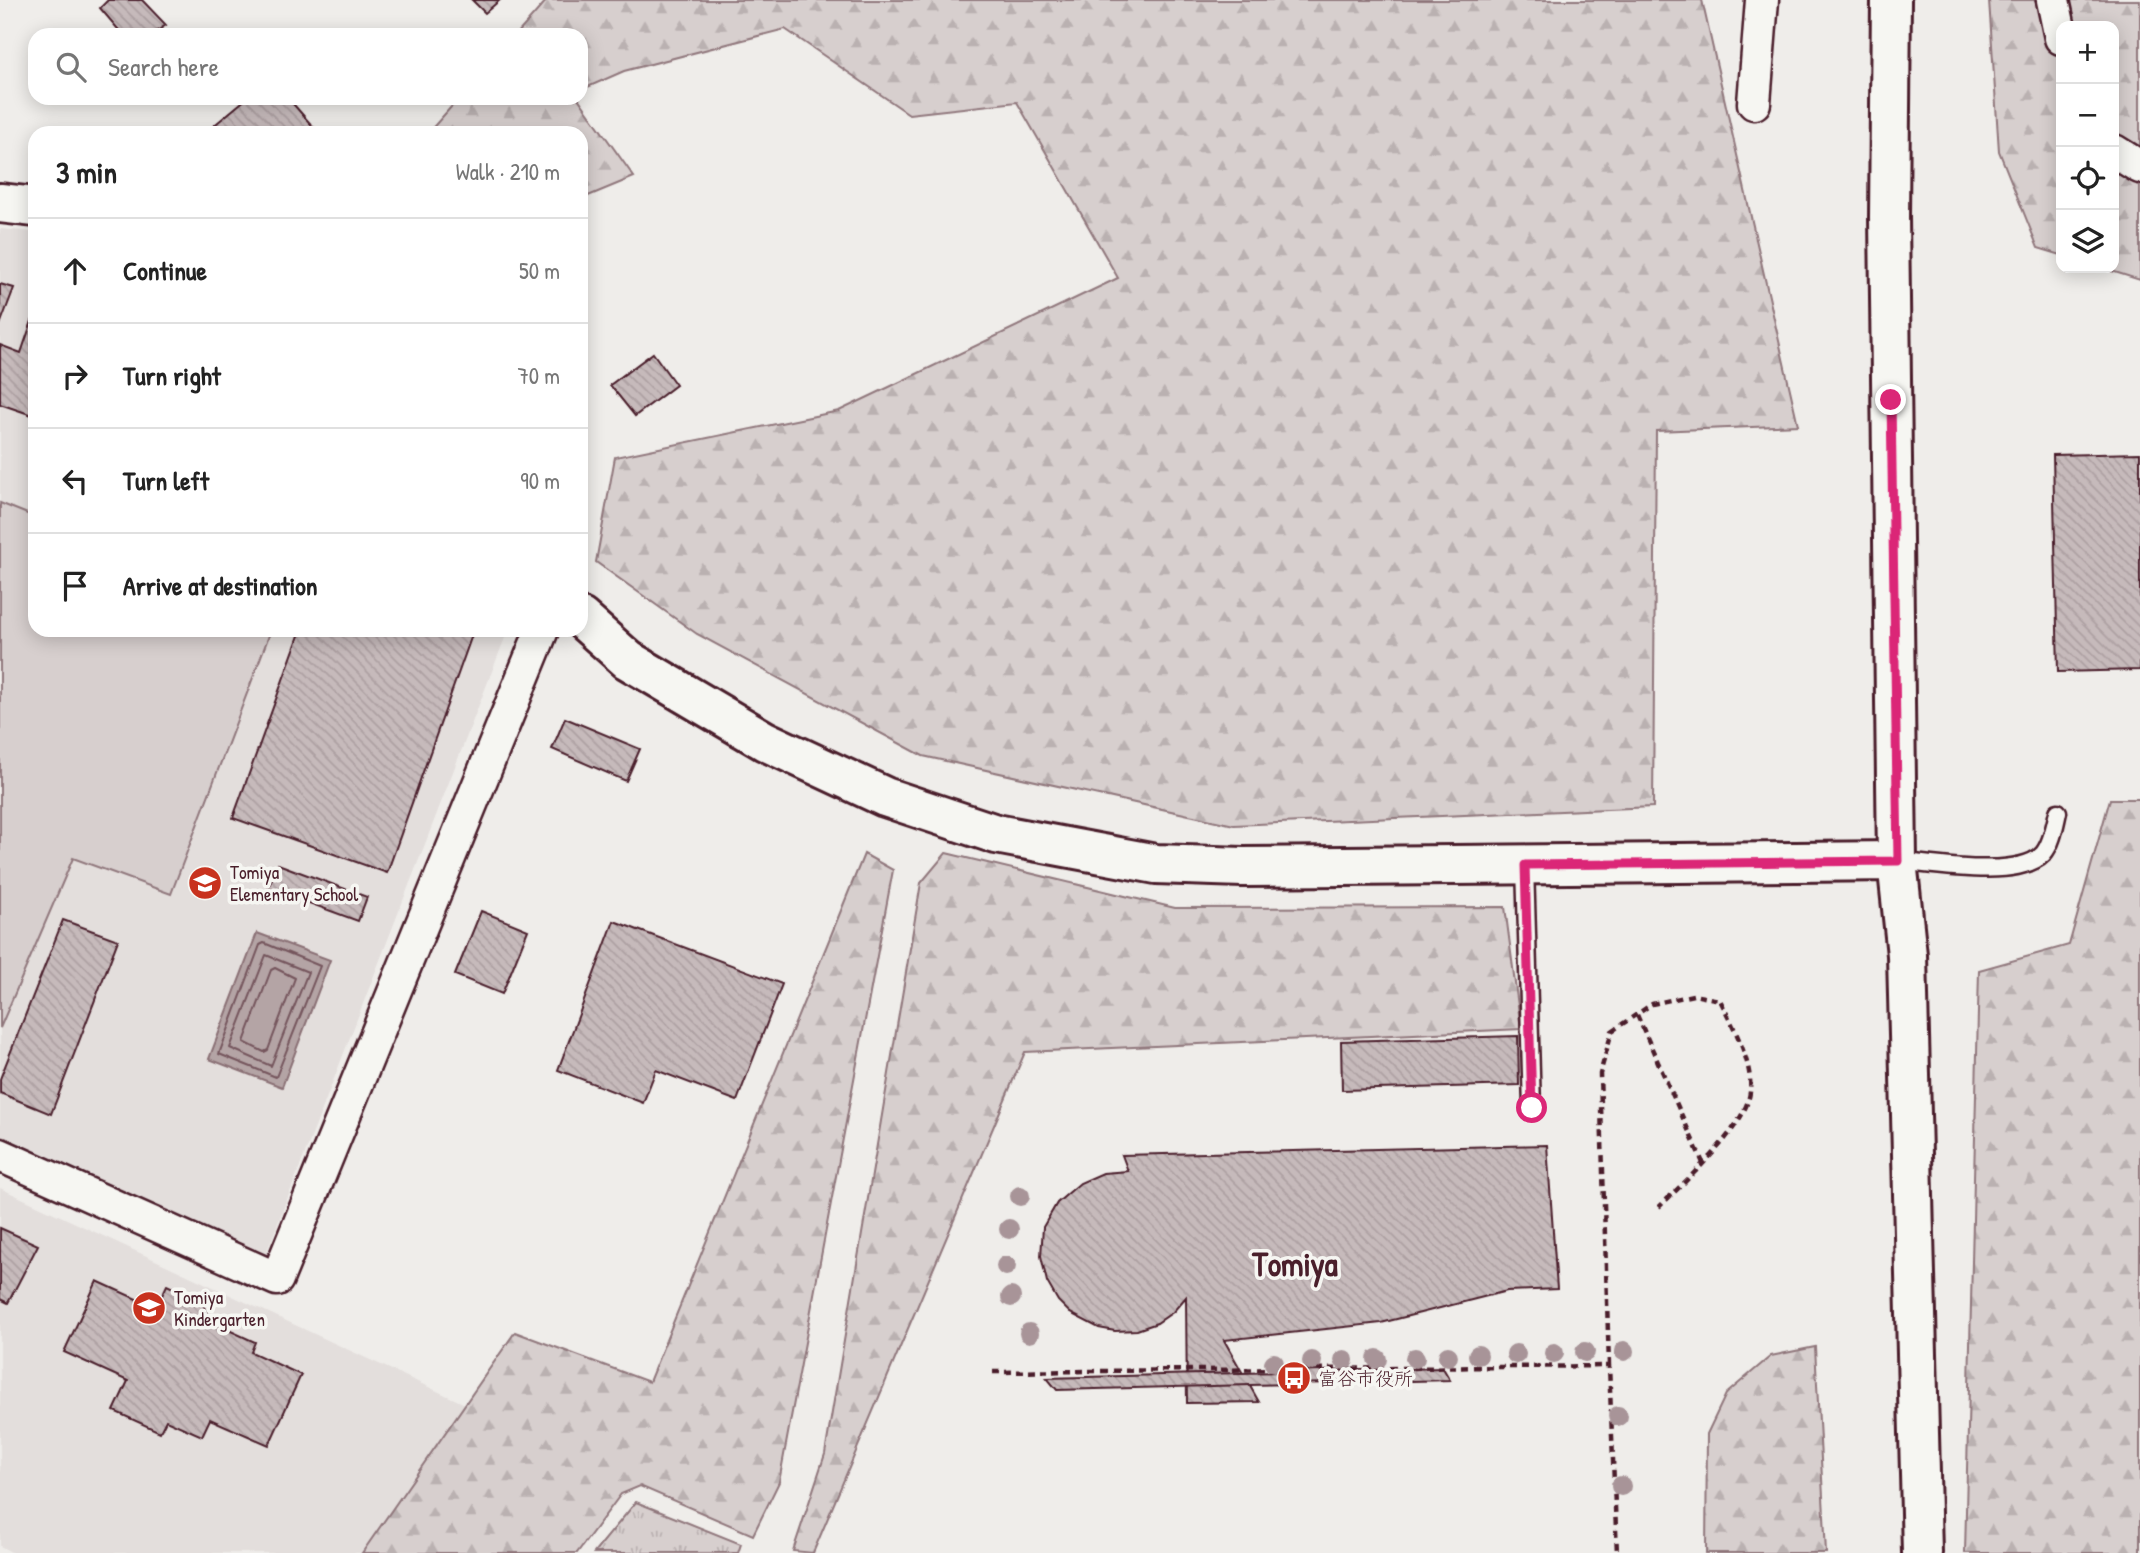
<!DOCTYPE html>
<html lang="en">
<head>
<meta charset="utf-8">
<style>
  :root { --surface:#fff; --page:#f2f2f2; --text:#222; --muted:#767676; --line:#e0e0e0 }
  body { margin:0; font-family:"Patrick Hand","Klee One",sans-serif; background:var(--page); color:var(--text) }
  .controls { position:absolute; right:21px; top:21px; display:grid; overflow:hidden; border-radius:14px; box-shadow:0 4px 18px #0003 }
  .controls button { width:63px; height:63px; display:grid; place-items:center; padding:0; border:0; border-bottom:2px solid var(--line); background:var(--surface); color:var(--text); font:35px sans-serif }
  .stop { position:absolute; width:21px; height:21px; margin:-16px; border:5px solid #db2777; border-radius:50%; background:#fff }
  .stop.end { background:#db2777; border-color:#fff; box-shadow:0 2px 7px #0008 }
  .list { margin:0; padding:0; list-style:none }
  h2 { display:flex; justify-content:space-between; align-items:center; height:91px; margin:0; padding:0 28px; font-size:30px }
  h2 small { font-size:23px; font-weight:400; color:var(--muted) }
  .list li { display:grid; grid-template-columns:46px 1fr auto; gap:21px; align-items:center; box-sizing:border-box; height:105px; padding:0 28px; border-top:2px solid var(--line) }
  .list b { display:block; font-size:26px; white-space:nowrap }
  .list em { font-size:23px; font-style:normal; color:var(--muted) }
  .icon { flex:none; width:38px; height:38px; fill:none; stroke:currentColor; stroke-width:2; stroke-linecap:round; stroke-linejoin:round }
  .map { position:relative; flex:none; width:2140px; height:1553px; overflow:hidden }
  .search { position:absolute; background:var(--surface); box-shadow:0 4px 18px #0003; left:28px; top:28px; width:560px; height:77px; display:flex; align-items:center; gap:18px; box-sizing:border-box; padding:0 24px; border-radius:21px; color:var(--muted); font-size:26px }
  .panel { position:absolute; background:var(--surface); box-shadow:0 4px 18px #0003; left:28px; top:126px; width:560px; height:511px; border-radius:21px }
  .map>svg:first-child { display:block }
</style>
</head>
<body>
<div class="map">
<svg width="2140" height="1553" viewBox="0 0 2140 1553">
  <defs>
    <pattern id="grass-tufts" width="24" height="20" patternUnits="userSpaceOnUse" patternTransform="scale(1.75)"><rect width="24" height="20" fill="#d7cfce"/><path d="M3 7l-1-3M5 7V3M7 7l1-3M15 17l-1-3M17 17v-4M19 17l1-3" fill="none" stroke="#bab1b1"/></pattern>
    <pattern id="forest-firs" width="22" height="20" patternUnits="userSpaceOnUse" patternTransform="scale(1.75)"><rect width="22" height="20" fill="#d7cfce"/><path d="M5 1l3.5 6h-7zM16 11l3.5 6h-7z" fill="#bab1b1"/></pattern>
    <pattern id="building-back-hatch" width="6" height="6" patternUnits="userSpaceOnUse" patternTransform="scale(1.75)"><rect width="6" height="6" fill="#c6babb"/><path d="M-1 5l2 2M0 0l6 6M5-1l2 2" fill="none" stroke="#ac9fa1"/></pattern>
  </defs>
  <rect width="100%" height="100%" fill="#efedea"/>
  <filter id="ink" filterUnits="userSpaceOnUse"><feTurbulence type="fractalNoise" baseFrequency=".0143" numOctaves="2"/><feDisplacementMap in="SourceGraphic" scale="14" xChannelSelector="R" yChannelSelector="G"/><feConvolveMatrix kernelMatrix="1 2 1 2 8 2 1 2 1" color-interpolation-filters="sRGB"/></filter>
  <g filter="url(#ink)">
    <g fill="#e3dedc">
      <polygon points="0,229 35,232 35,630 508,630 266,1254 0,1136"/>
      <polygon points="0,1188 465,1404 362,1553 13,1553 0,1546"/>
    </g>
    <polygon fill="url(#grass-tufts)" stroke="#90777c" stroke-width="2" points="636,1502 741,1544 738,1553 594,1553"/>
    <g fill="url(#forest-firs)" stroke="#90777c" stroke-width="2">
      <polygon points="547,0 1702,0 1798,425 1656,431 1653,807 1234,825 923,756 697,634 596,562 615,457 839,411 1118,278 1017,102 909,114 785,29 624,71 581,90 581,35 516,35"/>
      <polygon points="1989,0 2140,0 2140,280 2102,268 2114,268 2114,26 2061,26 2061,255 2038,248 1999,151"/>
      <polygon points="459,98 578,98 634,177 581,199 581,133 428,133"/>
      <polygon points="2110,799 2140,799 2140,1553 1965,1553 1979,970 2069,945"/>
      <polygon points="946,853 1175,908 1505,907 1521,1029 1025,1052 813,1553 793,1551 825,1454 921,883"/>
      <polygon points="864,854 893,870 779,1482 753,1535 640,1486 621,1494 577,1553 362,1553 515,1332 649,1382"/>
      <polygon points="1815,1347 1826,1553 1706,1553 1707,1434 1726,1394 1771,1356"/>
    </g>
    <polygon fill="#d7cfce" stroke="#90777c" stroke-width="2" points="0,503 35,517 35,630 271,630 171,894 73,858 0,1028"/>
    <polygon fill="#b4a4a5" stroke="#8a6f74" stroke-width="2" points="257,933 330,960 282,1087 209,1059"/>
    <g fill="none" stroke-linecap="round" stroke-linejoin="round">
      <g stroke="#74545c" stroke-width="2">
        <polygon points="264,943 320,966 276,1077 219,1054 260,945"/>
        <polygon points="266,955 308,972 271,1066 230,1048"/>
        <polygon points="275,968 295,978 268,1050 264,1052 244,1042 271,970"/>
      </g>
    </g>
    <g fill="url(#building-back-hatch)" stroke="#4a1f2b" stroke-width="2">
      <polygon points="108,0 142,0 166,25 151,35 123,35 100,8"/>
      <polygon points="472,0 500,0 485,13"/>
      <polygon points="247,98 288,98 315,129 311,133 205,133"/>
      <polygon points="0,284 14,288 0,325"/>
      <polygon points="32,321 35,322 35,416 0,404 0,345 21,353"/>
      <polygon points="653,353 676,385 635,416 610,385"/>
      <polygon points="2140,453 2140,670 2058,672 2053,455"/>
      <polygon points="301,630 473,632 387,873 233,818"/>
      <polygon points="565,718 640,749 626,781 552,749"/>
      <polygon points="278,864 367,897 358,921 268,888"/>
      <polygon points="481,911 528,930 502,994 455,975"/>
      <polygon points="63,920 118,940 51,1114 0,1093 0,1079"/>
      <polygon points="614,921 782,984 737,1101 656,1070 643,1103 558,1070"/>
      <polygon points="1518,1036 1519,1085 1342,1090 1341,1041"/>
      <polygon points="1547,1145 1557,1289 1507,1291 1381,1323 1224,1340 1259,1402 1187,1403 1186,1297 1173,1312 1157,1323 1137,1330 1115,1331 1099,1328 1070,1313 1058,1301 1047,1282 1041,1256 1043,1227 1057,1203 1080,1183 1103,1173 1128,1171 1122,1155"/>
      <polygon points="0,1228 38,1245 8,1303 0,1299"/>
      <polygon points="97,1281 156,1308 167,1285 201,1301 211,1322 255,1342 251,1352 301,1375 269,1445 210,1419 202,1436 166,1420 160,1432 114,1411 128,1381 64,1352"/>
      <polygon points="1443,1368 1450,1380 1057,1390 1047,1378"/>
    </g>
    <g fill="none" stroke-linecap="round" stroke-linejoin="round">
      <g stroke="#4a1f2b" stroke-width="21">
        <g id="lane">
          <path d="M1897,861C1932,864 2018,880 2043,854C2052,844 2055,825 2058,812"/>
          <polyline points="1525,865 1532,1108"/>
        </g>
      </g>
      <g stroke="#4a1f2b" stroke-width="37">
        <g id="street">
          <polyline points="2053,0 2061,38"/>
          <polyline points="1754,103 1762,0"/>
          <polyline points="2114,151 2140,167"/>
          <polyline points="0,1155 277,1279 542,630"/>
        </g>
      </g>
      <g stroke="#4a1f2b" stroke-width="44">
        <g id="secondary">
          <polyline points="1891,0 1889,217 1897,861"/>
          <polyline points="0,203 35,207"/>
          <polyline points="581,618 628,660 765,741 885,797 996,834 1156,864 1243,867 1897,861 1907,955 1922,1553"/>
        </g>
      </g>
      <g stroke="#4a1f2b" stroke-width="4.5" stroke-dasharray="7 5" stroke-linecap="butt">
        <polyline points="1637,1015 1703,1163"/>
        <polyline points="1349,1366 1350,1387"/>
        <path d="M1609,1366L1600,1074L1612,1031L1652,1004L1693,995L1720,1000C1733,1026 1753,1062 1750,1092C1746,1128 1684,1182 1659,1207"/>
        <polyline points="993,1372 1609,1366 1617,1553"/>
      </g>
      <use href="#lane" stroke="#f6f6f2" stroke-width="16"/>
      <use href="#street" stroke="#f6f6f2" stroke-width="32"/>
      <use href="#secondary" stroke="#f6f6f2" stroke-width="38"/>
    </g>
    <g fill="#a89498">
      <circle cx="1020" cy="1196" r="10"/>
      <circle cx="1009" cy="1229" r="10"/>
      <circle cx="1006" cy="1266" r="10"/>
      <circle cx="1011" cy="1297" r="10"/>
      <circle cx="1029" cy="1333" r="10"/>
      <circle cx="1624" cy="1351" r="10"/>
      <circle cx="1585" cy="1352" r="10"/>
      <circle cx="1554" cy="1353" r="10"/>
      <circle cx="1516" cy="1354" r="10"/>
      <circle cx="1478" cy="1355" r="10"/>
      <circle cx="1448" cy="1356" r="10"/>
      <circle cx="1415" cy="1358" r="10"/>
      <circle cx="1377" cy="1359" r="10"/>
      <circle cx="1344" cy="1360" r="10"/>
      <circle cx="1312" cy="1361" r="10"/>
      <circle cx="1274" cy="1363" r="10"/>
      <circle cx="1618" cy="1416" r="10"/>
      <circle cx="1621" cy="1486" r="10"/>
    </g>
  </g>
  <g fill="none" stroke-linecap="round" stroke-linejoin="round" filter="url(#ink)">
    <polyline stroke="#db2777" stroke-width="9" points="1532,1108 1525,865 1898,861 1891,400"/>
  </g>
  <defs>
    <g id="school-disc" transform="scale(1.75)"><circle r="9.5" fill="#c8321e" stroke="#f6f6f2"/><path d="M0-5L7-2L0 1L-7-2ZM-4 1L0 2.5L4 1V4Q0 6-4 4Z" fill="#fff"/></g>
    <g id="bus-disc" transform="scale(1.75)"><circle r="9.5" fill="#c8321e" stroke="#f6f6f2"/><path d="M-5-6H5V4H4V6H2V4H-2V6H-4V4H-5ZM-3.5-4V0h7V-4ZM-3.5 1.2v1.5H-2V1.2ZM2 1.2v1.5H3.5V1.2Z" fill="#fff"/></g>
  </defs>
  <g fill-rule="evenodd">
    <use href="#school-disc" x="205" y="883"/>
    <use href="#school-disc" x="149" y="1308"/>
    <use href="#bus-disc" x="1294" y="1378"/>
  </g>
  <g text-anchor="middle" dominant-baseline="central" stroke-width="7" stroke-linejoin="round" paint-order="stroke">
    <g font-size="19" fill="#4a1f2b" stroke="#f6f6f2" text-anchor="start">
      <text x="230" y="872">Tomiya<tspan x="230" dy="22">Elementary School</tspan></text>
      <text x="174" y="1297">Tomiya<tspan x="174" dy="22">Kindergarten</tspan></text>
      <text x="1318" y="1378">富谷市役所</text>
    </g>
    <g font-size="33" font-weight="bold" fill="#4a1f2b" stroke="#f6f6f2">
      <text x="1295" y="1264">Tomiya</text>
    </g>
  </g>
</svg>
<div class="controls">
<button>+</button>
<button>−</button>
<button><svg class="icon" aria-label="locate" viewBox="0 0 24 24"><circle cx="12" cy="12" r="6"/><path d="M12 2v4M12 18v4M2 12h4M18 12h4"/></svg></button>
<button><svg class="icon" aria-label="layers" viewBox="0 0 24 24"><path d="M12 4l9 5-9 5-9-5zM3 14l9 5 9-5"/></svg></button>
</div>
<div class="stop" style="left:1532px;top:1108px"></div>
<div class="stop end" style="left:1891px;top:400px"></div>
<div class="search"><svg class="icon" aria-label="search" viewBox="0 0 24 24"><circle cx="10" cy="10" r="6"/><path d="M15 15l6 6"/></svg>Search here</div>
<section class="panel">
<h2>3 min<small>Walk · 210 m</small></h2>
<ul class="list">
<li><svg class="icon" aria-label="ahead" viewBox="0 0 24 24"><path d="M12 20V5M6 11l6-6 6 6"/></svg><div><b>Continue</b></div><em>50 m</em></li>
<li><svg class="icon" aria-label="right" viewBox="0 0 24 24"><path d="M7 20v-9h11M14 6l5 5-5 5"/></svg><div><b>Turn right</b></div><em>70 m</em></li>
<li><svg class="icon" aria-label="left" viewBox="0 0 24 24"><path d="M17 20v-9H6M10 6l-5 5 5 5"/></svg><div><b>Turn left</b></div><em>90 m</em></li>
<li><svg class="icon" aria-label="arrive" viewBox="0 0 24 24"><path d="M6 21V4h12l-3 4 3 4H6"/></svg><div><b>Arrive at destination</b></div></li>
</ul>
</section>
</div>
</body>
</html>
